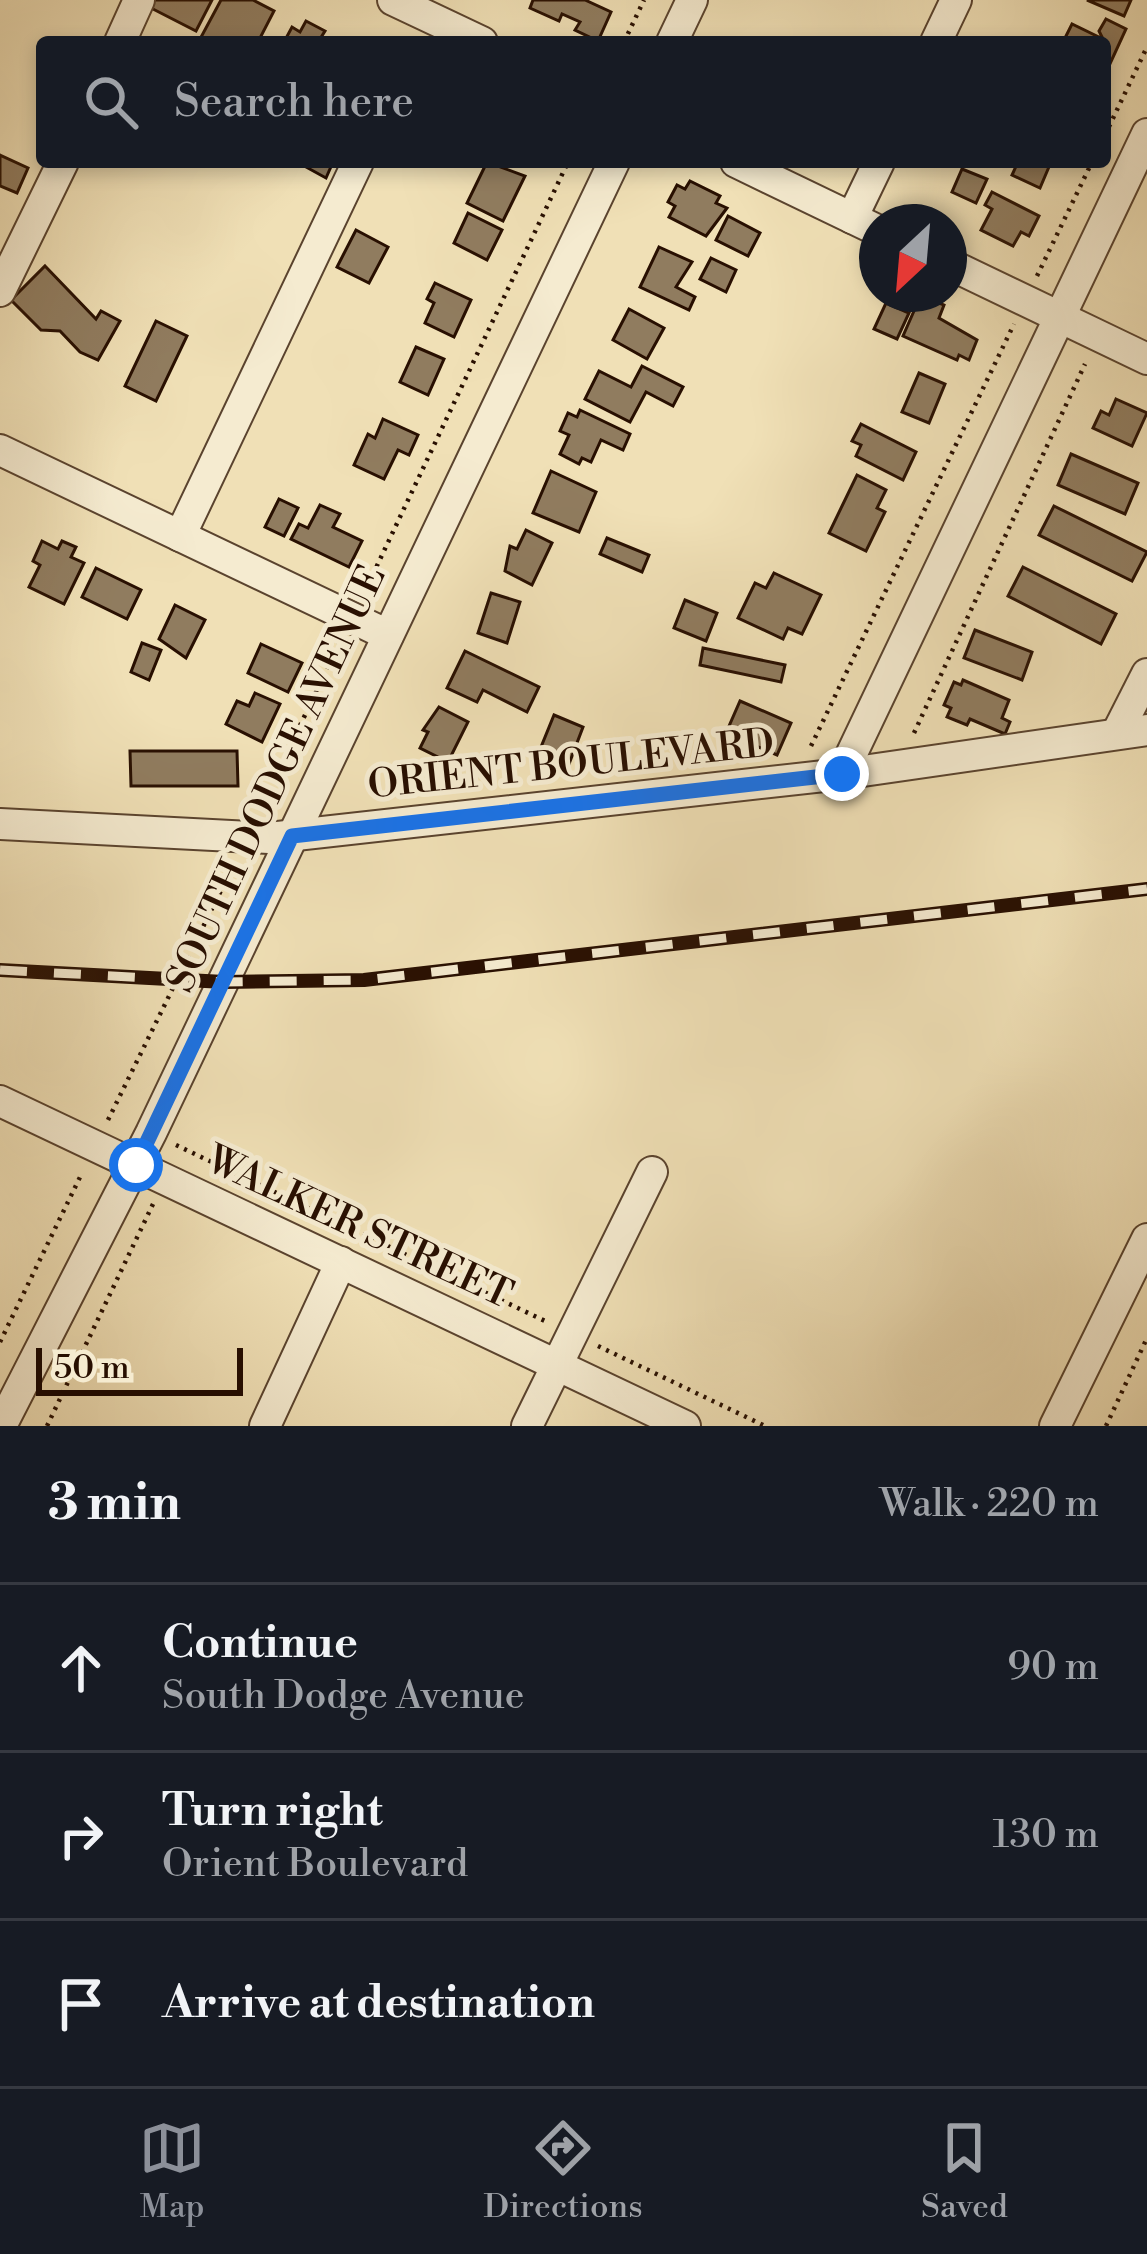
<!DOCTYPE html>
<html lang="en">
<head>
<meta charset="utf-8">
<style>
  :root { --surface:#171b24; --page:#20242c; --text:#f1f3f6; --muted:#9ea1a6; --line:#363941; --accent:#8c9099 }
  body { margin:0; font-family:"Libre Bodoni",serif; background:var(--page); color:var(--text) }
  .compass { position:absolute; left:859px; top:204px; width:108px; height:108px; border-radius:50%; background:var(--surface); box-shadow:0 6px 18px #0003; rotate:206deg }
  .scale { position:absolute; left:36px; bottom:30px; width:207px; box-sizing:border-box; padding-left:12px; border:6px solid #280f01; border-top:0; font-size:33px; line-height:42px; white-space:nowrap; color:#280f01; -webkit-text-stroke:9px #f5ebd0; paint-order:stroke }
  .stop { position:absolute; width:36px; height:36px; margin:-27px; border:9px solid #1a73e8; border-radius:50%; background:#fff }
  .stop.end { background:#1a73e8; border-color:#fff; box-shadow:0 3px 12px #0008 }
  .list { margin:0; padding:0; list-style:none }
  h2 { display:flex; justify-content:space-between; align-items:center; height:156px; margin:0; padding:0 48px; font-size:51px }
  h2 small { font-size:39px; font-weight:400; color:var(--muted) }
  .list li { display:grid; grid-template-columns:78px 1fr auto; gap:36px; align-items:center; box-sizing:border-box; height:168px; padding:0 48px; border-top:3px solid var(--line) }
  .list b { display:block; font-size:45px; white-space:nowrap }
  .list p { margin:0; font-size:39px; white-space:nowrap; color:var(--muted) }
  .list em { font-size:39px; font-style:normal; color:var(--muted) }
  .icon { flex:none; width:66px; height:66px; fill:none; stroke:currentColor; stroke-width:2; stroke-linecap:round; stroke-linejoin:round }
  .map { position:relative; flex:none; width:1147px; height:1426px; overflow:hidden }
  .search { position:absolute; background:var(--surface); box-shadow:0 6px 18px #0003; left:36px; right:36px; top:36px; height:132px; display:flex; align-items:center; gap:30px; box-sizing:border-box; padding:0 42px; border-radius:12px; color:var(--muted); font-size:45px }
  .sheet { height:660px; background:var(--surface) }
  nav { display:flex; justify-content:space-around; align-items:center; box-sizing:border-box; height:168px; border-top:3px solid var(--line); background:var(--surface); font-size:33px; color:var(--muted) }
  nav a { display:grid; justify-items:center; gap:6px }
  nav .on { color:var(--accent) }
  .map>svg:first-child { display:block }
</style>
</head>
<body>
<div class="map">
<svg width="1147" height="1426" viewBox="0 0 1147 1426">
  <rect width="100%" height="100%" fill="#f0e0b6"/>
  <filter id="stains"><feTurbulence type="fractalNoise" baseFrequency=".00167" numOctaves="4"/><feColorMatrix values="0 0 0 0 .2 0 0 0 0 .09 0 0 0 0 .02 0 0 0 .5 -.17"/></filter>
  <radialGradient id="worn" r=".72"><stop offset=".6" stop-color="#630" stop-opacity="0"/><stop offset="1" stop-color="#630" stop-opacity=".3"/></radialGradient>
  <g fill="#907c5f" stroke="#280f01" stroke-width="3">
    <polygon points="153,0 212,0 196,31 149,7"/>
    <polygon points="221,0 253,0 274,11 258,42 200,39"/>
    <polygon points="533,0 585,0 611,12 598,41 575,30 580,22 562,14 559,21 530,8"/>
    <polygon points="1087,0 1131,0 1124,16"/>
    <polygon points="1106,19 1126,29 1109,66 1105,42 1063,42 1072,24 1103,39 1099,31"/>
    <polygon points="306,21 325,31 320,39 326,42 284,42 292,27 300,32"/>
    <polygon points="0,155 28,168 17,193 0,186"/>
    <polygon points="297,162 333,162 326,178"/>
    <polygon points="487,162 525,176 503,221 467,203"/>
    <polygon points="1018,162 1051,162 1040,188 1012,175"/>
    <polygon points="962,169 987,179 976,203 952,192"/>
    <polygon points="690,181 720,196 716,203 727,208 706,236 669,217 675,206 668,202 677,185 685,189"/>
    <polygon points="992,192 1039,216 1029,236 1021,232 1013,246 981,230 992,209 985,205"/>
    <polygon points="468,213 502,230 487,260 454,243"/>
    <polygon points="728,216 760,233 748,256 716,240"/>
    <polygon points="356,230 388,247 369,283 337,267"/>
    <polygon points="659,247 692,262 676,287 695,297 689,310 640,287"/>
    <polygon points="711,258 736,270 726,292 700,279"/>
    <polygon points="45,266 96,319 101,311 120,321 98,360 80,352 60,331 41,330 11,300"/>
    <polygon points="435,283 471,300 454,337 425,323 434,303 427,299"/>
    <polygon points="921,295 944,305 939,318 977,340 969,360 959,355 957,360 903,336"/>
    <polygon points="886,303 909,313 897,339 874,329"/>
    <polygon points="629,309 664,328 647,359 613,340"/>
    <polygon points="156,321 187,336 156,401 125,386"/>
    <polygon points="416,347 444,359 428,395 400,382"/>
    <polygon points="642,366 683,387 673,406 646,392 630,422 585,399 599,371 631,387"/>
    <polygon points="919,373 945,384 929,423 902,412"/>
    <polygon points="1116,399 1147,413 1132,446 1093,428 1101,411 1109,415"/>
    <polygon points="580,410 630,434 623,450 601,440 591,462 582,458 579,464 560,454 569,435 560,431 568,413 577,417"/>
    <polygon points="383,419 418,435 409,455 398,450 384,479 354,465 368,434 375,438"/>
    <polygon points="861,424 916,452 903,480 856,456 861,445 852,441"/>
    <polygon points="1071,454 1138,483 1125,514 1058,485"/>
    <polygon points="551,471 596,492 579,532 533,513"/>
    <polygon points="857,475 886,490 877,508 885,512 866,551 829,533"/>
    <polygon points="279,499 298,508 284,536 265,527"/>
    <polygon points="320,505 340,514 333,527 362,541 349,567 291,539 299,524 308,528"/>
    <polygon points="1054,506 1147,552 1132,581 1039,535"/>
    <polygon points="526,530 552,543 532,585 505,571 510,546 517,549"/>
    <polygon points="607,538 649,555 642,572 600,554"/>
    <polygon points="42,541 58,549 62,541 76,547 71,557 84,563 64,604 29,587 40,565 33,561"/>
    <polygon points="1023,567 1116,614 1101,644 1008,596"/>
    <polygon points="96,568 141,590 127,619 82,597"/>
    <polygon points="774,573 821,595 802,634 788,628 783,639 738,618 755,583 766,588"/>
    <polygon points="491,593 520,602 507,643 478,633"/>
    <polygon points="685,600 717,613 706,641 674,628"/>
    <polygon points="175,605 205,620 186,658 159,639"/>
    <polygon points="975,630 1032,652 1022,680 964,658"/>
    <polygon points="142,643 161,650 149,680 131,672"/>
    <polygon points="261,644 302,663 288,692 248,673"/>
    <polygon points="703,648 785,665 781,682 700,665"/>
    <polygon points="465,651 539,687 527,712 483,690 477,702 447,688"/>
    <polygon points="963,680 1009,700 1002,718 1010,722 1005,734 970,719 967,725 947,717 951,708 944,705 954,682 961,685"/>
    <polygon points="255,693 280,704 262,742 226,724 237,701 249,706"/>
    <polygon points="740,701 791,723 777,755 726,733"/>
    <polygon points="439,707 468,722 448,762 420,748 428,732 423,730"/>
    <polygon points="554,715 583,727 569,764 539,752"/>
    <polygon points="130,751 237,751 238,786 131,786"/>
  </g>
  <g fill="none" stroke-linecap="round" stroke-linejoin="round">
    <g stroke="#5a432e" stroke-width="34">
      <g id="minor">
        <polyline points="393,0 482,42"/>
        <polyline points="120,42 139,0"/>
        <polyline points="672,42 692,0"/>
        <polyline points="936,42 956,0"/>
        <polyline points="736,162 877,230"/>
        <polyline points="852,218 879,162"/>
        <polyline points="949,264 1147,359"/>
        <polyline points="0,291 63,162"/>
        <polyline points="0,450 388,635"/>
        <polyline points="180,536 358,162"/>
        <polyline points="1117,733 1147,674"/>
        <polyline points="842,774 1147,134"/>
        <polyline points="0,824 269,838 842,774 1147,730"/>
        <polyline points="0,1101 685,1426"/>
        <polyline points="1,1426 151,1133 614,162"/>
        <polyline points="265,1426 341,1262"/>
        <polyline points="527,1426 652,1172"/>
        <polyline points="1055,1426 1147,1239"/>
      </g>
    </g>
    <g stroke="#280f01" stroke-width="4.5" stroke-dasharray="3 6" stroke-linecap="butt">
      <polyline points="624,42 644,0"/>
      <polyline points="1105,135 1147,47"/>
      <polyline points="1037,276 1092,162"/>
      <polyline points="365,591 568,162"/>
      <polyline points="914,733 1085,364"/>
      <polyline points="811,746 1014,324"/>
      <polyline points="261,807 339,644"/>
      <polyline points="108,1120 233,866"/>
      <polyline points="176,1145 545,1321"/>
      <polyline points="0,1342 82,1173"/>
      <polyline points="598,1346 765,1426"/>
      <polyline points="47,1426 153,1204"/>
      <polyline points="1106,1426 1147,1338"/>
    </g>
    <use href="#minor" stroke="#f5ebd0" stroke-width="30"/>
    <g stroke="#280f01" stroke-width="14">
      <polyline id="rail" points="0,970 224,982 364,980 1147,889"/>
    </g>
    <use href="#rail" stroke="#f5ebd0" stroke-width="9" stroke-dasharray="27" stroke-linecap="butt"/>
  </g>
  <g fill="none" stroke-linecap="round" stroke-linejoin="round">
    <polyline stroke="#1a73e8" stroke-width="15" points="136,1165 292,836 842,774"/>
  </g>
  <g text-anchor="middle" dominant-baseline="central" stroke-width="10" stroke-linejoin="round" paint-order="stroke">
    <g font-size="39" fill="#280f01" stroke="#f5ebd0">
      <text transform="translate(571 765) rotate(-6)">ORIENT BOULEVARD</text>
      <text transform="translate(277 779) rotate(-65)">SOUTH DODGE AVENUE</text>
      <text transform="translate(359 1228) rotate(25)">WALKER STREET</text>
    </g>
  </g>
  <rect width="100%" height="100%" filter="url(#stains)"/>
  <rect width="100%" height="100%" fill="url(#worn)"/>
</svg>
<svg class="compass" viewBox="-18 -18 36 36"><path d="M0-13l5 13h-10z" fill="#e53935"/><path d="M0 13l5-13h-10z" fill="#9ea1a6"/></svg>
<div class="scale">50 m</div>
<div class="stop" style="left:136px;top:1165px"></div>
<div class="stop end" style="left:842px;top:774px"></div>
<div class="search"><svg class="icon" aria-label="search" viewBox="0 0 24 24"><circle cx="10" cy="10" r="6"/><path d="M15 15l6 6"/></svg>Search here</div>
</div>
<section class="sheet">
<h2>3 min<small>Walk · 220 m</small></h2>
<ul class="list">
<li><svg class="icon" aria-label="ahead" viewBox="0 0 24 24"><path d="M12 20V5M6 11l6-6 6 6"/></svg><div><b>Continue</b><p>South Dodge Avenue</p></div><em>90 m</em></li>
<li><svg class="icon" aria-label="right" viewBox="0 0 24 24"><path d="M7 20v-9h11M14 6l5 5-5 5"/></svg><div><b>Turn right</b><p>Orient Boulevard</p></div><em>130 m</em></li>
<li><svg class="icon" aria-label="arrive" viewBox="0 0 24 24"><path d="M6 21V4h12l-3 4 3 4H6"/></svg><div><b>Arrive at destination</b></div></li>
</ul>
</section>
<nav>
<a class="on"><svg class="icon" aria-label="map" viewBox="0 0 24 24"><path d="M3 6l6-2 6 2 6-2v14l-6 2-6-2-6 2zM9 4v14M15 6v14"/></svg>Map</a>
<a><svg class="icon" aria-label="directions" viewBox="0 0 24 24"><path d="M12 3l9 9-9 9-9-9zM9 14v-3h6M13 9l2 2-2 2"/></svg>Directions</a>
<a><svg class="icon" aria-label="saved" viewBox="0 0 24 24"><path d="M7 4h10v16l-5-4-5 4z"/></svg>Saved</a>
</nav>
</body>
</html>
